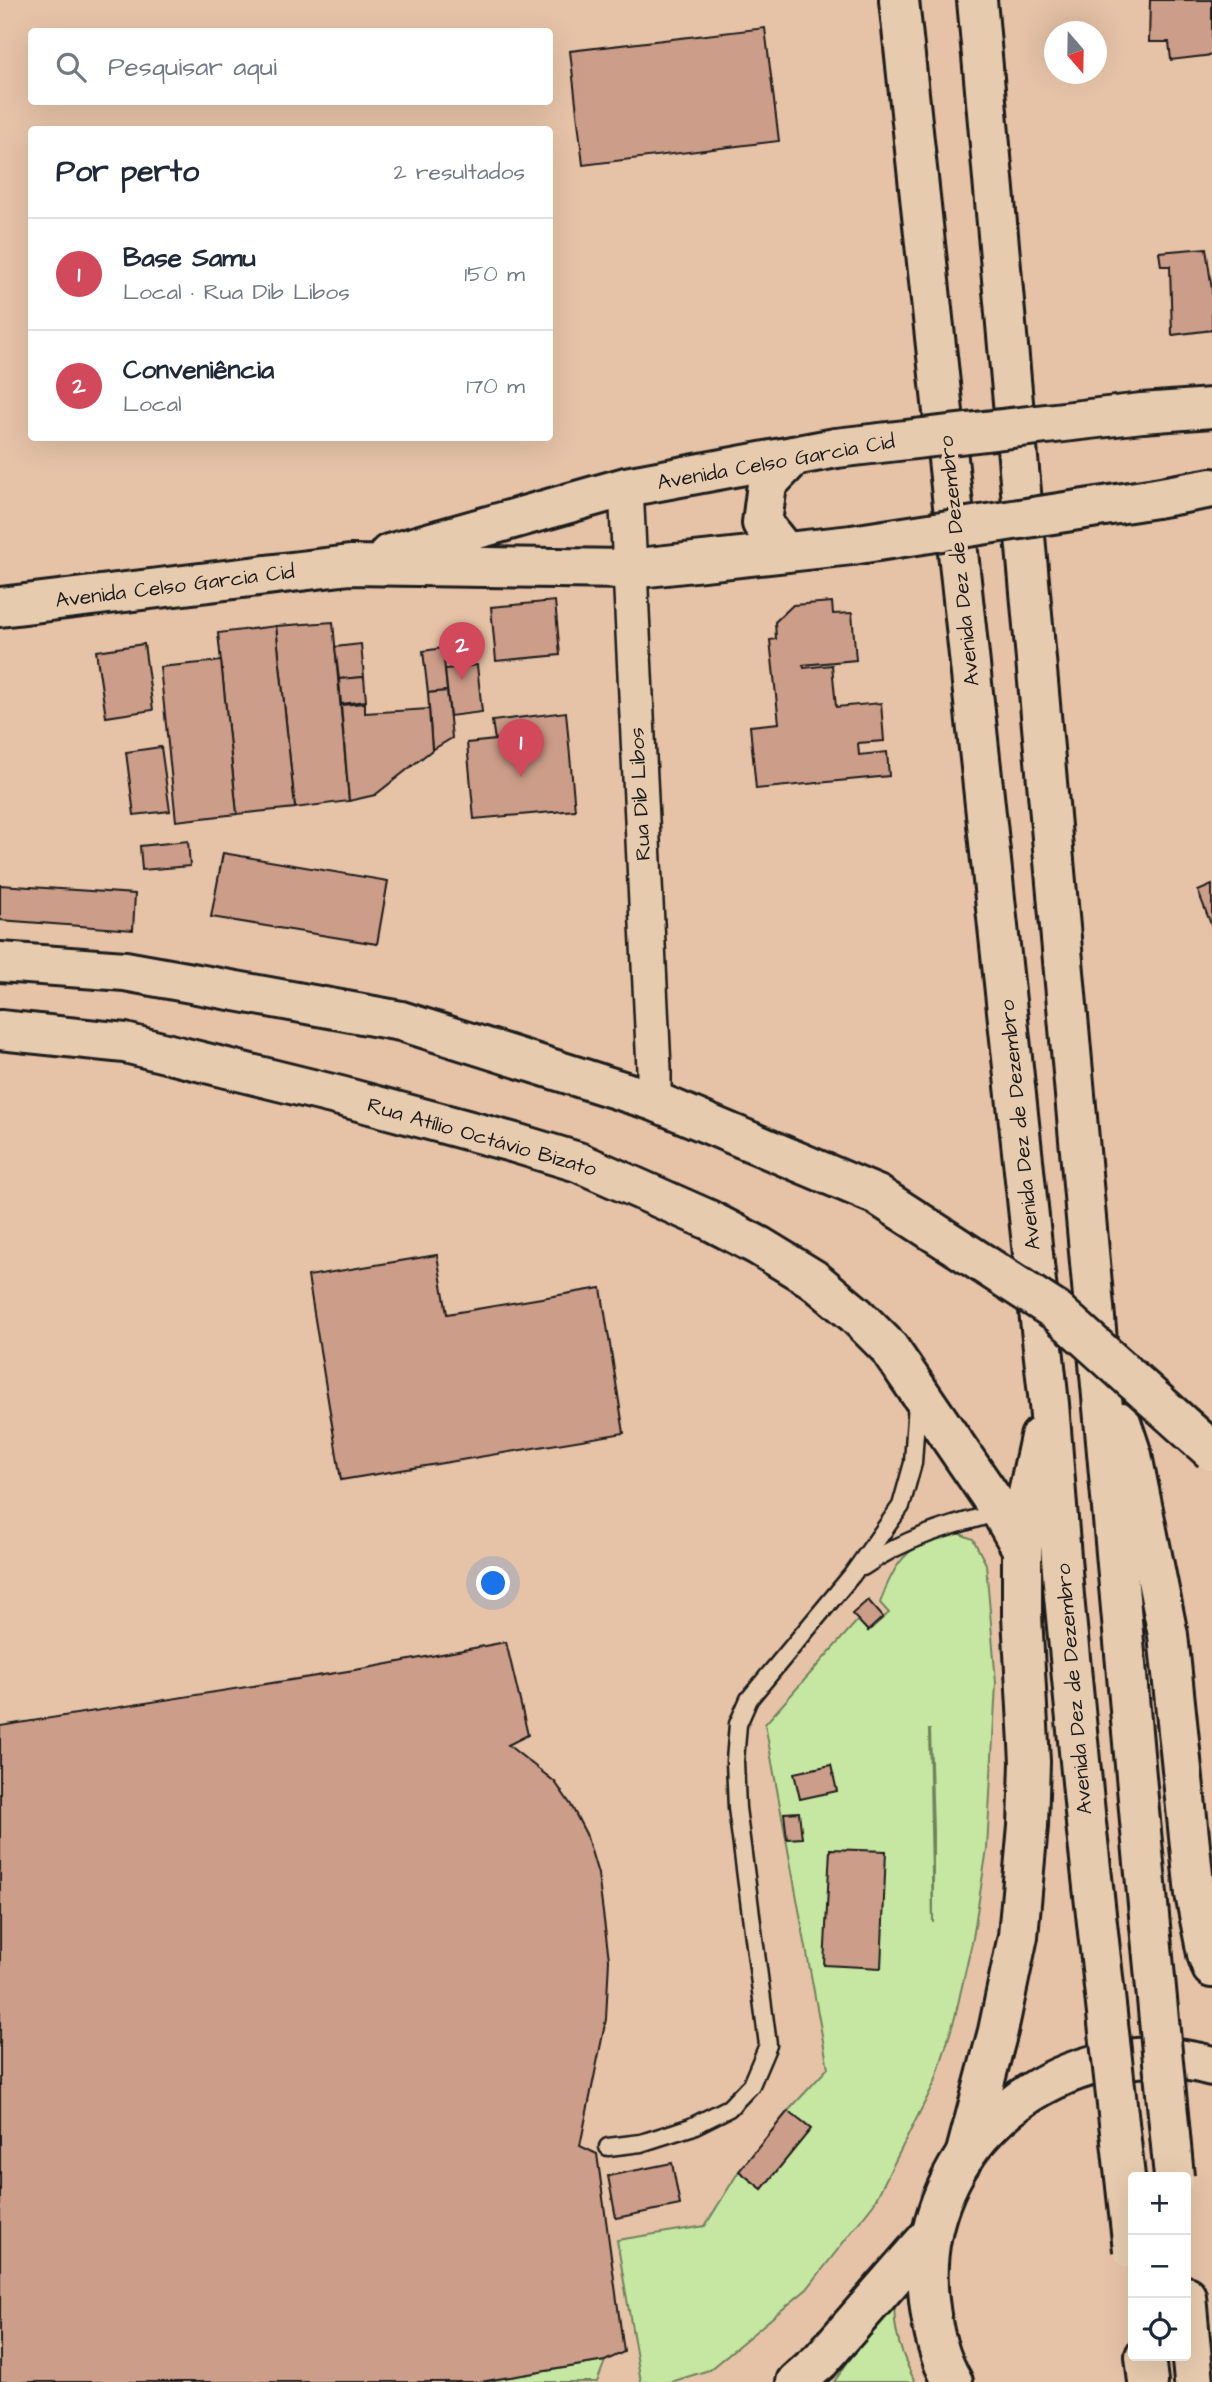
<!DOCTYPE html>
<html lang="pt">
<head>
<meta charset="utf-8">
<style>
  :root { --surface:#fff; --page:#f6f6f7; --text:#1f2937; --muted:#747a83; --line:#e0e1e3; --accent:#d1495b }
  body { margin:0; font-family:"Architects Daughter",sans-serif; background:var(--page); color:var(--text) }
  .controls { position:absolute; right:21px; bottom:21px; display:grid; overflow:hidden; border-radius:7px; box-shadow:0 7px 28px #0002 }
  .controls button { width:63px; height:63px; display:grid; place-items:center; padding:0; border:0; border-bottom:2px solid var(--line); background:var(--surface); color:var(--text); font:35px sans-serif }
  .compass { position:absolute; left:1044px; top:21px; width:63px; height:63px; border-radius:50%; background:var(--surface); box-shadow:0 7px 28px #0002; rotate:160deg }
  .you { position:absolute; left:494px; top:1584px; width:24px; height:24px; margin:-18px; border:5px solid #fff; border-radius:50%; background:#1a73e8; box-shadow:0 0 0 10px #1a73e833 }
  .badge { display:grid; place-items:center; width:46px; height:46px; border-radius:50%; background:var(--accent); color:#fff; font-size:23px; font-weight:700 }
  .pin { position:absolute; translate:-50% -58px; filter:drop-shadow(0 2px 4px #0008) }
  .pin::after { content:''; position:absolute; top:37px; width:24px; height:21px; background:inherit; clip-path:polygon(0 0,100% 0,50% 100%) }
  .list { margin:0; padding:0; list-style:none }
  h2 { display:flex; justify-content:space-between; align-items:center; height:91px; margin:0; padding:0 28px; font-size:30px }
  h2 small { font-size:23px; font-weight:400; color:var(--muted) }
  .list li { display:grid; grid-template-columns:46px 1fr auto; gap:21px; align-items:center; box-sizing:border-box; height:112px; padding:0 28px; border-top:2px solid var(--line) }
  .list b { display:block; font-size:26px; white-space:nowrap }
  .list p { margin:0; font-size:23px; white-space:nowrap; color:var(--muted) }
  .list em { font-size:23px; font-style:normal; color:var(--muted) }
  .icon { flex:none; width:38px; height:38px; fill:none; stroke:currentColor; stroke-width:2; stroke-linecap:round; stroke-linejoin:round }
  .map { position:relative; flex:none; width:1212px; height:2382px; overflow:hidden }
  .search { position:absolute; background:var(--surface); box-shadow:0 7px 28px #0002; left:28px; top:28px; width:525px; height:77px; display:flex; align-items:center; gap:18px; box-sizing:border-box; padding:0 24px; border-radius:7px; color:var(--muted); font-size:26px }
  .panel { position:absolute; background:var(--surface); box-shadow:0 7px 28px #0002; left:28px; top:126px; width:525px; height:315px; border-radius:7px }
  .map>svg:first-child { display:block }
</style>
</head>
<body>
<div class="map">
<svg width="1212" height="2382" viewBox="0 0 1212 2382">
  <rect width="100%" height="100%" fill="#e6c3a7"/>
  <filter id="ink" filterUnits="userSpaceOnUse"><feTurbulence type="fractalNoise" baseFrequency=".0143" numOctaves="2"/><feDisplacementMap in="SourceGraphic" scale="14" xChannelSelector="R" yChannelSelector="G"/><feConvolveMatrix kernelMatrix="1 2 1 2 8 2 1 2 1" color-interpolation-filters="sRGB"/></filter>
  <g filter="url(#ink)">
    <g fill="#c5e7a1" stroke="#70825e" stroke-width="2" fill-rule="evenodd">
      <path d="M944,1528L973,1539L986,1564L996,1683L987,1849L973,1938L955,2017L935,2082L874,2203L807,2289L709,2370L671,2382H641L617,2240L705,2226L739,2171L762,2189L810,2129L788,2111L828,2068L765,1724L858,1620L868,1631L889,1613L880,1603C896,1558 905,1553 944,1528ZM930,1730L933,1832V1923L929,1730Z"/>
      <path d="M895,2303C892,2331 903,2357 915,2382H834L876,2322Z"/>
      <polygon points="605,2361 597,2382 480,2382"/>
    </g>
    <g fill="#cc9d89" stroke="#1c1c1c" stroke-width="2">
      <polygon points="1150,0 1212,0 1212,55 1171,60 1169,42 1149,42"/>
      <polygon points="765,28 779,141 583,165 570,51"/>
      <polygon points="1206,248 1212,290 1212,330 1172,335 1170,266 1161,266 1159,252"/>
      <polygon points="555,601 560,655 496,661 491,607"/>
      <polygon points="832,602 833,614 852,613 856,660 803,665 804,668 832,665 836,707 881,703 884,741 858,743 859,755 887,752 889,776 756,789 750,726 779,723 770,640 776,639 775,622 793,605"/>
      <polygon points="333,622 349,801 295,808 276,626"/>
      <polygon points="276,626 295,808 237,814 218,633"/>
      <polygon points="144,644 153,710 106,717 96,651"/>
      <polygon points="361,644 364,677 339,679 335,647"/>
      <polygon points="443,648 447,691 428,693 423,651"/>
      <polygon points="221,661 237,814 176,821 160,667"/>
      <polygon points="477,665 482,712 450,716 445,669"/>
      <polygon points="364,677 366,701 341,704 339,679"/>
      <polygon points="447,691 452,738 432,750 428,693"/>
      <polygon points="365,703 365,713 429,709 432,750 375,795 349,801 341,705"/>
      <polygon points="566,712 575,810 474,819 467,743 495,740 492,721"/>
      <polygon points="161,747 170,811 134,815 126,752"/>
      <polygon points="188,841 190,866 142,870 140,846"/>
      <polygon points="223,853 388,881 377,944 211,917"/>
      <polygon points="0,885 135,894 133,930 0,920"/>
      <polygon points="1212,885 1212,927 1198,891"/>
      <polygon points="437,1255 447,1314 601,1288 624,1433 341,1480 308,1276"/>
      <polygon points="868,1600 883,1617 868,1631 852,1614"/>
      <polygon points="506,1642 528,1735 508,1745 555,1782 571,1805 586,1834 598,1874 609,1959 606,2019 580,2146 597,2154 624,2352 605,2361 480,2382 0,2382 0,1726 367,1668"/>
      <polygon points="831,1765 837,1791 800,1799 794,1773"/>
      <polygon points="799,1812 802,1838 787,1839 784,1813"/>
      <polygon points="830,1849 886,1851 881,1968 824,1965"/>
      <polygon points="788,2111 811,2129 762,2189 739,2171"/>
      <polygon points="672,2163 680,2205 616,2218 608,2176"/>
    </g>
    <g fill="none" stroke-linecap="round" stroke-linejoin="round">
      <g stroke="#1c1c1c" stroke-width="21">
        <g id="lane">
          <path d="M863,1567C904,1538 951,1525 1000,1512"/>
          <polyline points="608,2147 641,2143 691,2127 729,2108 751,2085 768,2045 737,1808 735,1761 738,1724 749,1699 852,1575 901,1506 913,1463 917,1402"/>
        </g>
      </g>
      <g stroke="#1c1c1c" stroke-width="38">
        <polyline id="street" points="626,487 654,1069 654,1101"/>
      </g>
      <g stroke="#1c1c1c" stroke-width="44">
        <g id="secondary">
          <polyline points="1142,413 1212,408"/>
          <polyline points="1156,498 1212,488"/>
          <polyline points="785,552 762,523 767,484 794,456"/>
          <polyline points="389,554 626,487 836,448"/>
          <polyline points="0,607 350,565 629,569 852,545"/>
          <polyline points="0,962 125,971 401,1021 654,1101 877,1195"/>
          <polyline points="0,1030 125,1043 340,1096 515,1143 578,1162 707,1219 759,1246 813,1279 856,1315 889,1348 1001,1512 1022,1549"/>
        </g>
      </g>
      <g stroke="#1c1c1c" stroke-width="44">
        <g id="primary">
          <polyline points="796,2382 821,2360 932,2233"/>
          <path d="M953,2382C938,2357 932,2328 929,2300C912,2144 1063,2024 1212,2066"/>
        </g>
      </g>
      <g stroke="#1c1c1c" stroke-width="44">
        <g id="highway">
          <polyline points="899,0 1049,1404 1064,1596 1086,1823"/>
          <polyline points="977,0 1140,1821"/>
          <polyline points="1121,1422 1132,1455 1168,1635 1195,1894 1207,1954 1212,1968"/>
          <polyline points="965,2156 998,2031 1018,1936 1028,1826 1030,1762 1022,1616 1022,1549 1026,1503 1040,1437"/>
          <polyline points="1186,2296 1194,2382"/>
          <polyline points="1145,2356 1148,2382"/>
        </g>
      </g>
      <use href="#lane" stroke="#e7cbae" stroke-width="16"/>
      <use href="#street" stroke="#e7cbae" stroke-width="33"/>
      <use href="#secondary" stroke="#e7cbae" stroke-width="38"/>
      <use href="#primary" stroke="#e7cbae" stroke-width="38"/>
      <use href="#highway" stroke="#e7cbae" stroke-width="38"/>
      <g stroke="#1c1c1c" stroke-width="44" stroke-linecap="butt">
        <g id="secondary-bridge">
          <polyline points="836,448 1142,413"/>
          <polyline points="852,545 1156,498"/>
          <polyline points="877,1195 1056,1311 1212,1451"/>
        </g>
      </g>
      <g stroke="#1c1c1c" stroke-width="44" stroke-linecap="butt">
        <g id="highway-bridge">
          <polyline points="1140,1821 1174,2177"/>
          <polyline points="1086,1823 1133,2250"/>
        </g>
      </g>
      <use href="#secondary-bridge" stroke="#e7cbae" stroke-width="38"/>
      <use href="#highway-bridge" stroke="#e7cbae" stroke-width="38"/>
    </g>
  </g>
  <g text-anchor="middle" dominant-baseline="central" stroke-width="7" stroke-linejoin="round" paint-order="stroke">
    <g font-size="21" fill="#1c1c1c" stroke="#e7cbae">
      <text transform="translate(776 462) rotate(-10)">Avenida Celso Garcia Cid</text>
      <text transform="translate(959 561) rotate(-96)">Avenida Dez de Dezembro</text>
      <text transform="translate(175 586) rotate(-7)">Avenida Celso Garcia Cid</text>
      <text transform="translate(640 794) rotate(-93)">Rua Dib Libos</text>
      <text transform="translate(1020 1125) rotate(-96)">Avenida Dez de Dezembro</text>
      <text transform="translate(482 1137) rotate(16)">Rua Atílio Octávio Bizato</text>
      <text transform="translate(1074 1689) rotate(-95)">Avenida Dez de Dezembro</text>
    </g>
  </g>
</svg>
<div class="controls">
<button>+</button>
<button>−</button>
<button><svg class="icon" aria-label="locate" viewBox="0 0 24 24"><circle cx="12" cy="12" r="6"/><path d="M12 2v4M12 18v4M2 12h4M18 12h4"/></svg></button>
</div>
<svg class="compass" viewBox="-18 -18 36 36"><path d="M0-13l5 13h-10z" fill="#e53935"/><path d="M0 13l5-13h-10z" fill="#747a83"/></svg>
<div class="you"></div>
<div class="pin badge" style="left:521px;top:777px">1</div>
<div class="pin badge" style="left:462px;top:680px">2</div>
<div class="search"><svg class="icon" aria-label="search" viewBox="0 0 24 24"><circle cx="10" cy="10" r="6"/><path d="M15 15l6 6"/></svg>Pesquisar aqui</div>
<section class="panel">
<h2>Por perto<small>2 resultados</small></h2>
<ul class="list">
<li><span class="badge">1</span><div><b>Base Samu</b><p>Local · Rua Dib Libos</p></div><em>150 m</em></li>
<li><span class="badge">2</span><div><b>Conveniência</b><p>Local</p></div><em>170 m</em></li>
</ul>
</section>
</div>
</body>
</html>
